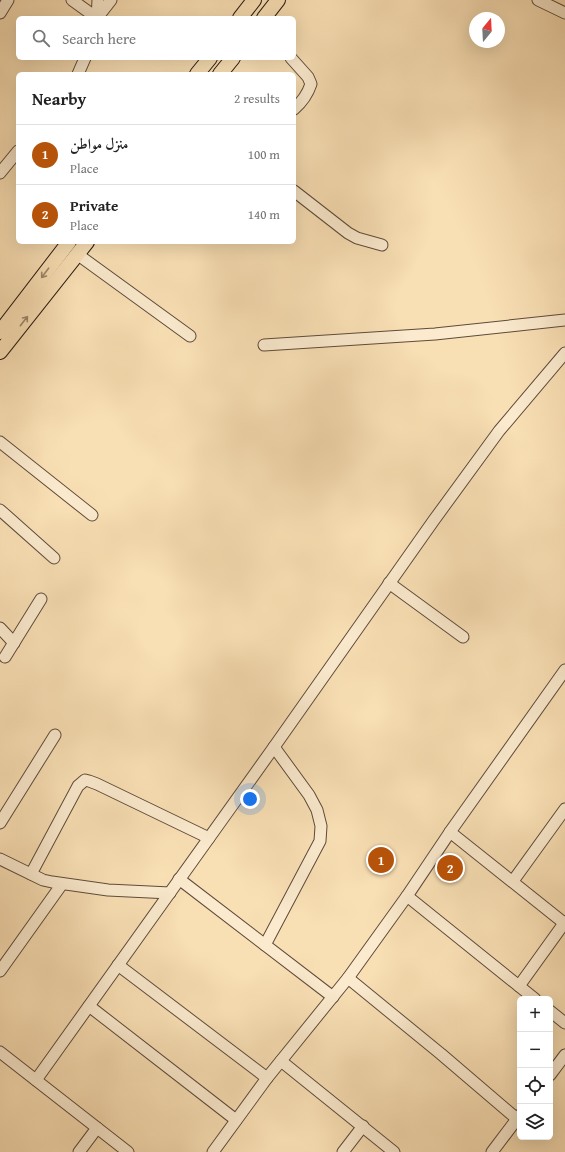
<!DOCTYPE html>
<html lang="en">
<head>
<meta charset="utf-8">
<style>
  :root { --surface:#fff; --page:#f2f2f2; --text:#222; --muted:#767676; --line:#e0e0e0; --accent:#b45309 }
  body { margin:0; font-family:"Gentium Book Plus",Amiri,serif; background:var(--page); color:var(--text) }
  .controls { position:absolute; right:12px; bottom:12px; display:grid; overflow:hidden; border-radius:6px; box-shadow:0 4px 16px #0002 }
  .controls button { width:36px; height:36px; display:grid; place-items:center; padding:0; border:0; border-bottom:1px solid var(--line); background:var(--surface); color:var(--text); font:20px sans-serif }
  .compass { position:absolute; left:469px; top:12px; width:36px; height:36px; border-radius:50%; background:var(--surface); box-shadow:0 4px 16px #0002; rotate:18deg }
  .you { position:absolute; left:250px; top:799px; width:14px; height:14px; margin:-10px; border:3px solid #fff; border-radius:50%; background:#1a73e8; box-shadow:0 0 0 6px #1a73e833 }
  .badge { display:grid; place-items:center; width:26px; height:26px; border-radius:50%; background:var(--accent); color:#fff; font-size:13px; font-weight:700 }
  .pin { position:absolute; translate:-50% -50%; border:2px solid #fff; box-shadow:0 1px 4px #0006 }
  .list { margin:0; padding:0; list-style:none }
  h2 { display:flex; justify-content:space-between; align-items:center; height:52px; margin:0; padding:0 16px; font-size:17px }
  h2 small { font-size:13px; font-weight:400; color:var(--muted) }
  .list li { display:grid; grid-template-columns:26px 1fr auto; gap:12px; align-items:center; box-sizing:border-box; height:60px; padding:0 16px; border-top:1px solid var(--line) }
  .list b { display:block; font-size:15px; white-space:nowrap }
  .list p { margin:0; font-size:13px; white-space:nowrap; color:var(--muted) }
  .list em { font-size:13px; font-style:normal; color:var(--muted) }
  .icon { flex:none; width:22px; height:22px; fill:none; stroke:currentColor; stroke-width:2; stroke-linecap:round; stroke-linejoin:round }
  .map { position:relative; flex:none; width:565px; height:1152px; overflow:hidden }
  .search { position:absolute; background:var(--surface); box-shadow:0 4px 16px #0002; left:16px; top:16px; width:280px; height:44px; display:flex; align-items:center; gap:10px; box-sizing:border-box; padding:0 14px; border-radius:6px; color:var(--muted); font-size:15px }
  .panel { position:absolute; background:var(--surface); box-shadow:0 4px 16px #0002; left:16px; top:72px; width:280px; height:172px; border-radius:6px }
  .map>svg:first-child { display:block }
</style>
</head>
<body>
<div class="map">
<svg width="565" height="1152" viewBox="0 0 565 1152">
  <rect width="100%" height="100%" fill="#f9dfb4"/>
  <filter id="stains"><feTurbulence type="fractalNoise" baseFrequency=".005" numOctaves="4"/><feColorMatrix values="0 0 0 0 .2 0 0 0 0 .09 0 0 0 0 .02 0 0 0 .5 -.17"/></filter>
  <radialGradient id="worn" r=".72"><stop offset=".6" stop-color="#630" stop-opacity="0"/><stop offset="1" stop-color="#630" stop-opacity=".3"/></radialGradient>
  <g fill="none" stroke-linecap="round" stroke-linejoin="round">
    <g stroke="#5e4b3a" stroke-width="13">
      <g id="minor">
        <polyline points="72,0 97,18 111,0"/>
        <polyline points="538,0 565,13"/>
        <polyline points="0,13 8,0"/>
        <polyline points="97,18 98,0"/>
        <path d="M291,58L308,77L311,84C308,93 301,103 294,109"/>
        <polyline points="78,74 85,58"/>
        <polyline points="0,173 18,151"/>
        <polyline points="294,191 348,233 357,238 382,245"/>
        <polyline points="77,254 190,336"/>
        <polyline points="264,345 435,334 565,320"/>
        <polyline points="0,442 92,515"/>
        <polyline points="0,510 54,558"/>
        <polyline points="389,583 463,637"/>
        <polyline points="0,628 14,643"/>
        <polyline points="5,657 41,599"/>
        <polyline points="0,823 55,735"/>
        <polyline points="450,832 564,923"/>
        <polyline points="0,859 43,880 52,882 108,890 170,893"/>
        <polyline points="31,874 78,786 85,780 89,781 97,784 209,838"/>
        <polyline points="179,879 333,997"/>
        <polyline points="513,881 565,809"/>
        <polyline points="407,896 535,999"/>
        <polyline points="265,945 320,841 321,826 317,810 309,795 274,747"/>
        <polyline points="118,965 267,1078"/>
        <polyline points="0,971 62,884"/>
        <polyline points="348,978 441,1054 517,1119"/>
        <polyline points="519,986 565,922"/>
        <polyline points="89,1006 236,1120"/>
        <polyline points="550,1011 565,1023"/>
        <polyline points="0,1052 128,1152"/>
        <polyline points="281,1061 394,1152"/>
        <polyline points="550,1075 565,1055"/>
        <polyline points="36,1080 274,747 434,520 499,431 565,353"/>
        <polyline points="79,1152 97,1128"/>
        <polyline points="213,1152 267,1078 348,978 407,896 450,832 565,670"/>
        <polyline points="343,1152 363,1126"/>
        <polyline points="492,1152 520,1115"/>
      </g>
    </g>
    <g stroke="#2a1a11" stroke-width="16">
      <g id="major">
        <polyline points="240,18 254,0"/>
        <polyline points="264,18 278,0"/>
        <polyline points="197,74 210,58"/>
        <polyline points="220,74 233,58"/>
        <polyline points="0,332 69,242"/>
        <polyline points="0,352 87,242"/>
      </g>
    </g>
    <use href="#minor" stroke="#fbeace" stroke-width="11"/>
    <use href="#major" stroke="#f9dfb4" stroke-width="14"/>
  </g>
  <defs><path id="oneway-shaft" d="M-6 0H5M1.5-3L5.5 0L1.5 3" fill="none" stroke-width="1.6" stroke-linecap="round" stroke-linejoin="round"/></defs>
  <g stroke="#9c866b">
    <use href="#oneway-shaft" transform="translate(45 273) rotate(127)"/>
    <use href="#oneway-shaft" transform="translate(24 321) rotate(-52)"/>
  </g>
  <rect width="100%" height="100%" filter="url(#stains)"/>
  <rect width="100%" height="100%" fill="url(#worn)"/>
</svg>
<div class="controls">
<button>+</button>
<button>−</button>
<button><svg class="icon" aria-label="locate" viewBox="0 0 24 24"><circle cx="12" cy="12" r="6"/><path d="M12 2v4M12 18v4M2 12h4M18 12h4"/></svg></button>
<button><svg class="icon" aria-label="layers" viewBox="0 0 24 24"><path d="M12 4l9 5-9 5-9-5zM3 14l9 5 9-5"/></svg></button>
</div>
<svg class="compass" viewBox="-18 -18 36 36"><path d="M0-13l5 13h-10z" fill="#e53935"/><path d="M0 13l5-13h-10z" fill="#767676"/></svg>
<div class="you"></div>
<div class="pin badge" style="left:381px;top:860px">1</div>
<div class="pin badge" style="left:450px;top:868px">2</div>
<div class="search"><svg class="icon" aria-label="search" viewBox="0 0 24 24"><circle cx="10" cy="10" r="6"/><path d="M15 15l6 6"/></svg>Search here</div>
<section class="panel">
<h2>Nearby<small>2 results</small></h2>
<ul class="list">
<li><span class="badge">1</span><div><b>منزل مواطن</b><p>Place</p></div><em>100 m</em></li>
<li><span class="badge">2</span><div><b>Private</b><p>Place</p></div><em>140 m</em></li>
</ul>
</section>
</div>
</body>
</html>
